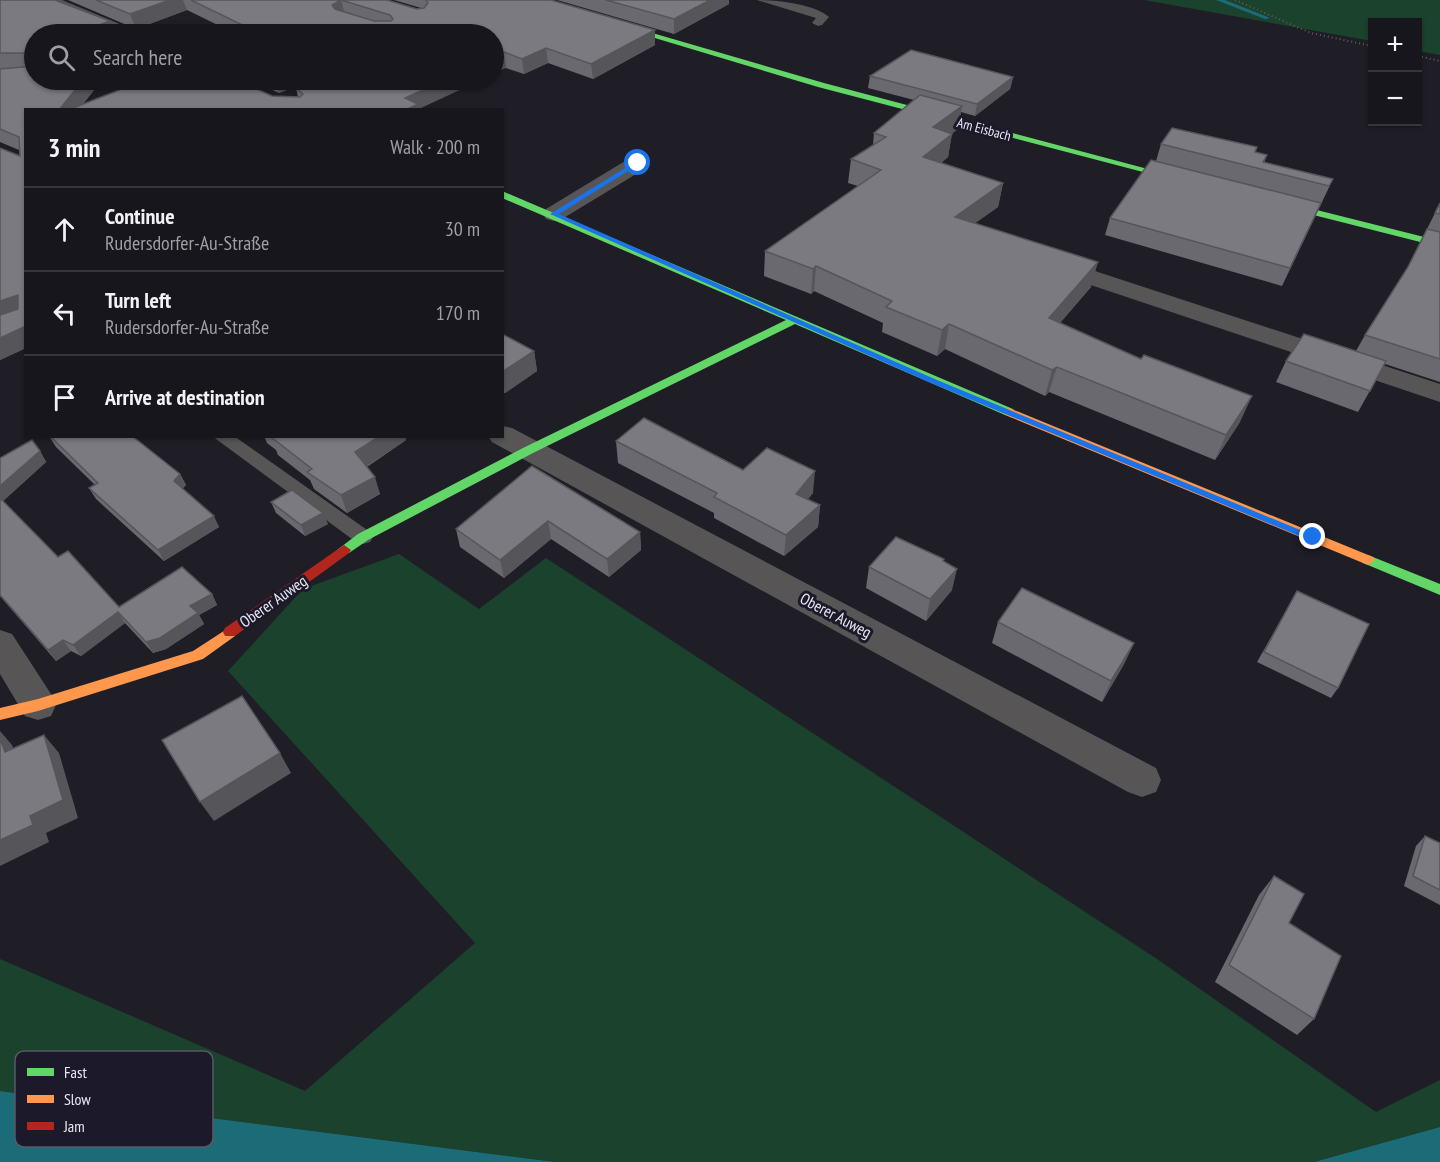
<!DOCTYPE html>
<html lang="en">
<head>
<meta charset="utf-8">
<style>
  :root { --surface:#17161c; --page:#242329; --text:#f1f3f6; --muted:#9e9fa3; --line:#36353b }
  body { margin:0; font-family:"PT Sans Narrow",sans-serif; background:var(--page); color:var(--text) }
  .controls { position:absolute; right:18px; top:18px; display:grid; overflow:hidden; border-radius:0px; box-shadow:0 2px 4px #0004 }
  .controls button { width:54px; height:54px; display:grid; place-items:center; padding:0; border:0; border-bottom:2px solid var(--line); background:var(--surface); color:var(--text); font:30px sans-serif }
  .stop { position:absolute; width:18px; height:18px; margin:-14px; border:4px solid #1a73e8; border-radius:50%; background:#fff }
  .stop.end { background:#1a73e8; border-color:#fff; box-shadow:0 2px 6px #0008 }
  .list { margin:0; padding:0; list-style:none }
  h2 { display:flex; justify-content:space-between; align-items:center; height:78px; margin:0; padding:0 24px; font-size:26px }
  h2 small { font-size:20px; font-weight:400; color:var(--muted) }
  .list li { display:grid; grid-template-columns:39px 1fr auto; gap:18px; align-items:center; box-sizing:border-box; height:84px; padding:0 24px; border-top:2px solid var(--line) }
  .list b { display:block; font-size:22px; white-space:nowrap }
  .list p { margin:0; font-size:20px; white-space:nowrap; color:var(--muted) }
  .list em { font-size:20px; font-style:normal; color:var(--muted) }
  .icon { flex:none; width:33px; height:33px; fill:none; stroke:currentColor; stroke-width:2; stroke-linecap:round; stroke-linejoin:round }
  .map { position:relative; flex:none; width:1440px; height:1162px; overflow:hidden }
  .search { position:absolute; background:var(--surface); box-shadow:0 2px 4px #0004; left:24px; top:24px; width:480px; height:66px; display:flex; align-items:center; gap:15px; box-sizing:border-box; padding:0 21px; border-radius:33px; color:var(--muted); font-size:22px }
  .panel { position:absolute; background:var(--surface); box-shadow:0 2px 4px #0004; left:24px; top:108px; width:480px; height:330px; border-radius:0px }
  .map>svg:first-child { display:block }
</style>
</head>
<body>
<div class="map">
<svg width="1440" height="1162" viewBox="0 0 1440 1162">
  <rect width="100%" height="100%" fill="#1f1e26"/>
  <g fill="#1b422c">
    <polygon points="1144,0 1440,0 1440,55 1418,51 1418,22 1372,22 1372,41"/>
    <polygon points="399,554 479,609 546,558 1157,959 1376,1112 1440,1080 1440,1127 1314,1162 555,1162 0,1091 0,959 305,1091 475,943 228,671 303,589"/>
  </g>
  <g fill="#1c6c78">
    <polygon points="0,1091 492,1154 555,1162 0,1162"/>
    <polygon points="1440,1127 1440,1162 1314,1162"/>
  </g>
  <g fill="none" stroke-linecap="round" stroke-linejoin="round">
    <polygon fill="#1c6c78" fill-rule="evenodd" points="1216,0 1225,0 1270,18 1265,19"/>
    <g stroke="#5d5b5d" stroke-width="2" stroke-dasharray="1 3" stroke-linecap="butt">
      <polyline points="1235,0 1311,33 1372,46"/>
      <polyline points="1418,56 1440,61"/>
    </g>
    <g fill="#575556" fill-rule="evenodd">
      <path d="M757,0C776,0 814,4 829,17L822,25L818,26L812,23L816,18Z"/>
      <polygon points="212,436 234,436 370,532 373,537 370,542 363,544 356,542"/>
    </g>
    <g fill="#575556" fill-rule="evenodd">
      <polygon points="38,0 62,0 134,30 137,34 114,34 41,4"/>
      <polygon points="638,157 646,158 649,163 646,168 562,219 554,221 546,219 543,214 546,209 630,158"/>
      <polygon points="1052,257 1440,384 1440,402 1043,269 1040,264 1043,259"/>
      <polygon points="502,426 512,428 1156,768 1161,780 1156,792 1142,797 1128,792 492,442 488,436 502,436"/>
      <polygon points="0,630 12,634 51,694 56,705 51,716 38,720 25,716 0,674"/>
    </g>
    <g fill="#63d668" fill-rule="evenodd">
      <polygon points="528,0 539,0 824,83 1193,181 1185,183 818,87"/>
      <polygon points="502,191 1013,409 1015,412 1013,415 1005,415 795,324 533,453 368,540 349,553 339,553 337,550 358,534 525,447 786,320 502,198"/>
      <polygon points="1273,199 1440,241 1440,247 1270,204 1270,200"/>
      <polygon points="1368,555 1440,584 1440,595 1363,563 1361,560"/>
    </g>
    <g fill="#ff974d" fill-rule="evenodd">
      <polygon points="1009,408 1373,557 1375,560 1368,565 1363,563 1005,415 1003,412"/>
      <polygon points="230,627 235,628 237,632 235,636 203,659 38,711 0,720 0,708 38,699 193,651"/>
    </g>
    <polygon fill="#b3261e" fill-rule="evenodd" points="344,545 351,550 349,553 235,636 225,636 223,632 225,628"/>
  </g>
  <g fill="#6a696f">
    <polygon points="0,0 34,34 34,80 102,80 83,104 178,84 272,96 298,97 296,88 419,110 26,110 26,348 0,360 20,156 19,150 0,142 0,69 14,68 0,69"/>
    <polygon points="68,0 387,0 417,9 421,8 394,0 551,0 655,45 593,79 548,63 524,74 506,68 494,34 236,34 187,10 136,29"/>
    <polygon points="557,0 729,0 729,4 674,34"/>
    <polygon points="870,76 1013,77 1010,89 975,116 961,112 958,129 952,133 948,157 941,163 1003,183 998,207 975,223 1091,287 1060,323 1240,422 1215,460 1049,392 1045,396 945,349 937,356 882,332 883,323 814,291 811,294 764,276 765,251 858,186 848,183 851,159 873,145 874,133 914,100 868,88"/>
    <polygon points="250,80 313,80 279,93"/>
    <polygon points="1161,144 1255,152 1267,155 1264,163 1333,179 1282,286 1105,235 1110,218 1156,161"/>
    <polygon points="1440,203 1440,382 1385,364 1358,412 1276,382 1286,361 1356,351 1365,335 1406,271"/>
    <polygon points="502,334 534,351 537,371 505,393 502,392"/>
    <polygon points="49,436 180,474 186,485 182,489 219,527 164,561 96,499 89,488 95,485 56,447"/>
    <polygon points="264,436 405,436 406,440 367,467 380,494 347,513 314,489 310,480 278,455 276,450 267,443"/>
    <polygon points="616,441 743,470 813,493 808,499 820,505 818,527 784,556 714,518 714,513 618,463"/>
    <polygon points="40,451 46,462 3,501 58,557 119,607 212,594 217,605 199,615 204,624 166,649 153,653 125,623 81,656 71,651 56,661 0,596 0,458"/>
    <polygon points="532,466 640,532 641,550 609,577 551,539 504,578 460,547 456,529"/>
    <polygon points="271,502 328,524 305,536 276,513"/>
    <polygon points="944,562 952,590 926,621 866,588 869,567"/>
    <polygon points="1297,591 1338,688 1331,698 1257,662"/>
    <polygon points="998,622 1134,643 1124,664 1102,702 992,643"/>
    <polygon points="1425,836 1440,843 1440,905 1404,886 1416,846"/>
    <polygon points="1274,876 1314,1019 1297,1035 1215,982 1259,895"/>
  </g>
  <g fill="#56555a">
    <polygon points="170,0 183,0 187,10 136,29 130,14"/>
    <polygon points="341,0 345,15 336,20 332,5"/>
    <polygon points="710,0 729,0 729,4 674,34 674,19"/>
    <polygon points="110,21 115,34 81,34 80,32"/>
    <polygon points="655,30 655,45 593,79 591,64"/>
    <polygon points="546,48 548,63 524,74 522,59"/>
    <polygon points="504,52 506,68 494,73 494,57"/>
    <polygon points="1013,77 1010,89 975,116 977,104"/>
    <polygon points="83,80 102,80 78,110 59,110"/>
    <polygon points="275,80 313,80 279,93"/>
    <polygon points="445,80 481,80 419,109 419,110 406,110 405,98"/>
    <polygon points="962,106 958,129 930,151 933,127"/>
    <polygon points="952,134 948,157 920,181 923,157"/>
    <polygon points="1003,183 998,207 950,241 955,217"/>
    <polygon points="1321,203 1313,221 1282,286 1290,268"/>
    <polygon points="1098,262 1091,287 1042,343 1049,318"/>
    <polygon points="816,266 814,291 811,294 813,269"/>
    <polygon points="18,295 26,309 0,322 0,301"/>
    <polygon points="949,324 945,349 937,356 942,330"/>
    <polygon points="26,326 26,348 0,360 0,338"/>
    <polygon points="534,351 537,371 505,393 502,379 502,372"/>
    <polygon points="1057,367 1049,392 1045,396 1052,370"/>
    <polygon points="1252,396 1240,422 1215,460 1226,435"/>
    <polygon points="380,436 405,436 406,440 361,470 355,452"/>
    <polygon points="40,451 46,462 1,503 0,501 0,486"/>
    <polygon points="815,471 813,493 794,515 796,494"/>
    <polygon points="180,474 186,485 179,492 174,481"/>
    <polygon points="375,477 380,494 347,513 341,495"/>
    <polygon points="820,505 818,527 784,556 786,535"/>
    <polygon points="323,513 328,524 305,536 301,525"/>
    <polygon points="214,516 219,527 164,561 158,550"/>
    <polygon points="548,521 551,539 504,578 500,560"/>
    <polygon points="640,532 641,550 609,577 607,559"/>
    <polygon points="957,569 952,590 926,621 930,599"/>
    <polygon points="212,594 217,605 199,615 204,624 166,649 153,653 146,642 190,606"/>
    <polygon points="118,612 125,623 81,656 73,645"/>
    <polygon points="63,640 71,651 56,661 48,650"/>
    <polygon points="1134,643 1124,664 1102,702 1111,681"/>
    <polygon points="0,731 12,745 21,770 5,752 0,738"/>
    <polygon points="44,735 59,753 78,818 46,833 49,842 0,866 0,840 30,816"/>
    <polygon points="280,753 291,773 214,821 200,802"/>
  </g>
  <g fill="#7b7a81" stroke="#56555a" stroke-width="1.5" fill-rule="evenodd">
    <polygon points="0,0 55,0 110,21 80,32 85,34 34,34 34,64 29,62 27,53 0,53"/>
    <polygon points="96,0 170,0 130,14"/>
    <path d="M191,0H387L417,9L424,8L428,3L426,0H551L655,30L591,64L546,48L522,59L504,52L494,57V34H261ZM341,0L390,15L393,19L391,21H374L335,9L332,5Z"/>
    <polygon points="606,0 710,0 674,19"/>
    <polygon points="911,50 1013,77 977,104 870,76"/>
    <polygon points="34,66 34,80 83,80 59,110 26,110 26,326 0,338 0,315 18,309 18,295 0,301 0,148 20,156 19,137 0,129 0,69"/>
    <polygon points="145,80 170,80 178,84 182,82 188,85 201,80 237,80 272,96 300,97 303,94 296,88 316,80 445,80 405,98 418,104 406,110 68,110"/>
    <polygon points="920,95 962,106 933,127 952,134 923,157 1003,183 955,217 1098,262 1049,318 1141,359 1144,355 1252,396 1226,435 1057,367 1052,370 949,324 942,330 886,307 892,301 816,266 813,269 765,251 881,170 851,159 886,137 874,133"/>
    <polygon points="1172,128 1257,147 1255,152 1267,155 1263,162 1333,179 1329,186 1161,144"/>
    <polygon points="1151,160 1321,203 1290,268 1110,218"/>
    <polygon points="1440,203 1440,214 1435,213"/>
    <polygon points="1427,229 1440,232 1440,359 1365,335 1408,267"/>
    <polygon points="502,334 534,351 502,372"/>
    <polygon points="1304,334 1386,361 1370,391 1286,361"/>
    <polygon points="644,418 743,470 767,448 815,471 796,494 820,505 786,535 714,497 717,493 616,441"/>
    <polygon points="50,436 132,436 180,474 174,481 214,516 158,550 89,488 98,483"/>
    <polygon points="272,436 380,436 355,452 375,477 341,495 307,472 312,469 271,437"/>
    <polygon points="32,440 40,451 0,486 0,458"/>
    <polygon points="532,466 640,532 607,559 548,521 500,560 456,529"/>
    <polygon points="292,490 323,513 301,525 271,502"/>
    <polygon points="0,498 58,557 68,551 119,607 182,567 212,594 190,606 198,613 160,638 146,642 118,612 73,645 63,640 48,650 0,595"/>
    <polygon points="896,537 944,559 943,561 957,569 930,599 869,567"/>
    <polygon points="1022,588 1134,643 1111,681 998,622"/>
    <polygon points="1297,591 1369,624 1338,688 1264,652"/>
    <polygon points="242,696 280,753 200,802 162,740"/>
    <polygon points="44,735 63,800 30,816 33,825 0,840 0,738 5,752"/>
    <polygon points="1425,836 1440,843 1440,890 1413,876"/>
    <polygon points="1274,876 1304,894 1289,923 1341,956 1314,1019 1229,965"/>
  </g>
  <polygon fill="#1a73e8" points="635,162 641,163 559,214 937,380 1317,537 1316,540 1309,540 931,383 550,214"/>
  <g text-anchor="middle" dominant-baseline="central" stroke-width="6" stroke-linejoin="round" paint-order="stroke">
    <g font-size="14" fill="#e8e8f3" stroke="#1c1a2a">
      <text transform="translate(984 129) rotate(15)">Am Eisbach</text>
    </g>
    <g font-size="16" fill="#e8e8f3" stroke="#1c1a2a">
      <text transform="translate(273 601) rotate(-35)">Oberer Auweg</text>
      <text transform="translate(836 615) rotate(28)">Oberer Auweg</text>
    </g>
  </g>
  <rect x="15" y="1051" width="198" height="96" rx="9" fill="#1c1a2a" stroke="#595866" stroke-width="1.5"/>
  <rect x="27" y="1068" width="27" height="8" fill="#63d668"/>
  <rect x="27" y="1095" width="27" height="8" fill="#ff974d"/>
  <rect x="27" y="1122" width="27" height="8" fill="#b3261e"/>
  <g font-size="16" fill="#e8e8f3">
    <text x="64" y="1078">Fast</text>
    <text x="64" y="1105">Slow</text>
    <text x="64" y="1132">Jam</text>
  </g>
</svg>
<div class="controls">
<button>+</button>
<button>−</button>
</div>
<div class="stop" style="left:638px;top:163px"></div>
<div class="stop end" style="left:1313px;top:537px"></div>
<div class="search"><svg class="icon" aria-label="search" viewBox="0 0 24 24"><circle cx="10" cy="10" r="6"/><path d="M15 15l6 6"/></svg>Search here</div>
<section class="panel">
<h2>3 min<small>Walk · 200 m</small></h2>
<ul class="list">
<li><svg class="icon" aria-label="ahead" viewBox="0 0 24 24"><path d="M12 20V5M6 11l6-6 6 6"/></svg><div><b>Continue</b><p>Rudersdorfer-Au-Straße</p></div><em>30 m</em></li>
<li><svg class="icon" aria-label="left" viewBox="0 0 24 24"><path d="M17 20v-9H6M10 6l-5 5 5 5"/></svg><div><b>Turn left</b><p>Rudersdorfer-Au-Straße</p></div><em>170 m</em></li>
<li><svg class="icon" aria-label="arrive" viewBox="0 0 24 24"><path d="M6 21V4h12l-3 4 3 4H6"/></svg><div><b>Arrive at destination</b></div></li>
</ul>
</section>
</div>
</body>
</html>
